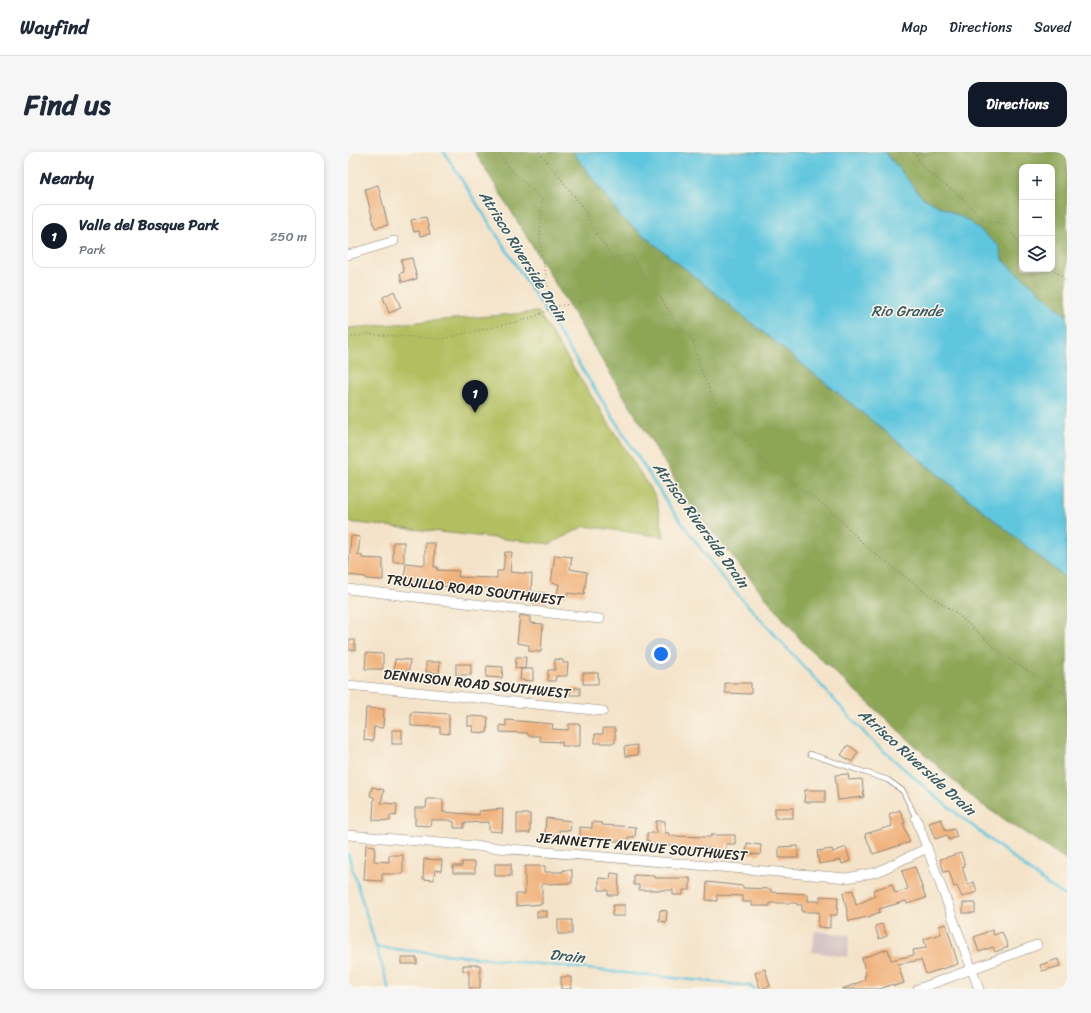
<!DOCTYPE html>
<html lang="en">
<head>
<meta charset="utf-8">
<style>
  :root { --surface:#fff; --page:#f6f6f7; --text:#1f2937; --muted:#747a83; --line:#e0e1e3; --accent:#111827 }
  body { margin:0; font-family:Sriracha,sans-serif; background:var(--page); color:var(--text) }
  .controls { position:absolute; right:12px; top:12px; display:grid; overflow:hidden; border-radius:8px; box-shadow:0 2px 6px #0003 }
  .controls button { width:36px; height:36px; display:grid; place-items:center; padding:0; border:0; border-bottom:1px solid var(--line); background:var(--surface); color:var(--text); font:20px sans-serif }
  .you { position:absolute; left:313px; top:502px; width:14px; height:14px; margin:-10px; border:3px solid #fff; border-radius:50%; background:#1a73e8; box-shadow:0 0 0 6px #1a73e833 }
  .badge { display:grid; place-items:center; width:26px; height:26px; border-radius:50%; background:var(--accent); color:#fff; font-size:13px; font-weight:700 }
  .pin { position:absolute; translate:-50% -33px; filter:drop-shadow(0 1px 2px #0008) }
  .pin::after { content:''; position:absolute; top:21px; width:14px; height:12px; background:inherit; clip-path:polygon(0 0,100% 0,50% 100%) }
  .list { margin:0; padding:0; list-style:none }
  h2 { display:flex; justify-content:space-between; align-items:center; height:52px; margin:0; padding:0 16px; font-size:17px }
  h2 small { font-size:13px; font-weight:400; color:var(--muted) }
  .list li { display:grid; grid-template-columns:26px 1fr auto; gap:12px; align-items:center; box-sizing:border-box; height:64px; margin:0 8px 8px; padding:0 8px; border:1px solid var(--line); border-radius:12px }
  .list b { display:block; font-size:15px; white-space:nowrap }
  .list p { margin:0; font-size:13px; white-space:nowrap; color:var(--muted) }
  .list em { font-size:13px; font-style:normal; color:var(--muted) }
  .icon { flex:none; width:22px; height:22px; fill:none; stroke:currentColor; stroke-width:2; stroke-linecap:round; stroke-linejoin:round }
  .map { position:relative; flex:none; width:719px; height:837px; overflow:hidden; border-radius:12px }
  header { display:flex; align-items:center; gap:24px; box-sizing:border-box; height:56px; padding:0 20px; background:var(--surface); border-bottom:1px solid var(--line) }
  header strong { font-size:19px }
  nav { display:flex; gap:22px; margin-inline-start:auto; font-size:14px }
  .intro { display:flex; align-items:center; justify-content:space-between; box-sizing:border-box; height:96px; padding:0 24px }
  h1 { margin:0; font-size:28px }
  .button { padding:10px 18px; border-radius:12px; background:var(--accent); color:#fff; font-size:14px; font-weight:700 }
  main { display:flex; gap:24px; padding:0 24px }
  aside { flex:1; background:var(--surface); border-radius:12px; box-shadow:0 2px 6px #0003 }
  .map>svg:first-child { display:block }
</style>
</head>
<body>
<header>
<strong>Wayfind</strong>
<nav><a>Map</a><a>Directions</a><a>Saved</a></nav>
</header>
<div class="intro"><h1>Find us</h1><a class="button">Directions</a></div>
<main>
<aside>
<h2>Nearby<small></small></h2>
<ul class="list">
<li><span class="badge">1</span><div><b>Valle del Bosque Park</b><p>Park</p></div><em>250 m</em></li>
</ul>
</aside>
<div class="map">
<svg width="719" height="837" viewBox="0 0 719 837">
  <rect width="100%" height="100%" fill="#fbf7ec"/>
  <filter id="ink" filterUnits="userSpaceOnUse"><feTurbulence type="fractalNoise" baseFrequency=".025" numOctaves="2"/><feDisplacementMap in="SourceGraphic" scale="8" xChannelSelector="R" yChannelSelector="G"/><feConvolveMatrix kernelMatrix="1 2 1 2 8 2 1 2 1" color-interpolation-filters="sRGB"/></filter>
  <filter id="wash" filterUnits="userSpaceOnUse"><feTurbulence type="fractalNoise" baseFrequency=".012" numOctaves="4" result="noise"/><feDisplacementMap in="SourceGraphic" scale="16" xChannelSelector="R" yChannelSelector="G"/><feGaussianBlur stdDeviation="0.9" result="paint"/><feColorMatrix in="noise" values="0 0 0 0 0 0 0 0 0 0 0 0 0 0 0 0 0 1.4 0 .05"/><feComposite in="paint" operator="in"/></filter>
  <g filter="url(#wash)">
    <rect width="100%" height="100%" fill="#f4e3c9"/>
    <polygon fill="#d1bfbf" points="467,779 502,783 499,805 464,800"/>
    <polygon fill="#b2bf61" stroke="#6e7546" points="190,160 308,346 316,385 237,374 202,392 0,370 0,176"/>
    <g fill="#8da657" stroke="#5c6841" fill-rule="evenodd">
      <polygon points="127,0 225,0 273,65 719,427 719,708 628,649 456,492 343,354"/>
      <path d="M537,0H719V164L654,107L621,69L575,46ZM674,15H704V117H674Z"/>
    </g>
    <polygon fill="#61c6de" stroke="#467884" points="225,0 537,0 575,46 621,69 651,94 654,107 719,164 719,427 273,65"/>
    <g fill="none" stroke-linecap="round" stroke-linejoin="round">
      <g stroke="#61c6de" stroke-width="2.5">
        <polyline points="96,0 320,352 373,424 522,587 593,649 700,733 719,745"/>
        <polyline points="0,702 41,837"/>
        <polyline points="28,795 402,834 406,837"/>
      </g>
    </g>
    <g id="blocks">
      <g fill="#f1b37e">
        <polygon points="30,33 40,73 27,76 17,37"/>
        <polygon points="78,65 82,82 72,84 71,79 66,80 63,68"/>
        <polygon points="64,106 69,127 54,130 52,121 56,120 53,108"/>
        <polygon points="46,139 53,156 41,161 35,145"/>
        <polygon points="3,384 12,385 10,403 14,403 14,406 35,407 35,428 18,427 18,425 0,423"/>
        <rect x="45" y="390" width="11" height="20"/>
        <polygon points="77,391 87,391 86,415 90,415 89,418 111,419 110,425 149,426 149,419 155,419 157,400 164,400 162,420 184,422 183,441 148,440 148,437 135,436 87,434 86,437 55,433 58,411 77,413"/>
        <polygon points="207,403 224,405 222,417 239,420 236,443 219,441 219,445 209,443 211,432 203,431"/>
        <polygon points="183,440 198,441 197,451 183,450"/>
        <polygon points="172,463 182,465 182,471 195,472 193,500 181,499 181,493 169,491"/>
        <rect x="0" y="488" width="7" height="10"/>
        <polygon points="18,501 35,502 35,517 17,517"/>
        <polygon points="168,505 178,505 177,517 167,516"/>
        <polygon points="47,507 62,508 61,519 46,517"/>
        <polygon points="207,507 215,508 215,511 220,511 219,524 208,524 207,529 200,529 200,518 207,518"/>
        <polygon points="78,510 92,510 91,521 78,520"/>
        <rect x="108" y="512" width="15" height="11"/>
        <polygon points="139,514 155,515 154,526 138,525"/>
        <polygon points="173,517 185,517 185,529 172,528"/>
        <rect x="235" y="521" width="15" height="11"/>
        <polygon points="377,531 403,531 403,542 377,541"/>
        <rect x="222" y="536" width="10" height="7"/>
        <polygon points="18,556 36,557 35,576 26,575 25,589 16,588"/>
        <polygon points="63,560 101,562 101,582 92,581 92,575 63,574"/>
        <polygon points="120,564 140,565 139,581 124,580 125,574 120,574"/>
        <polygon points="158,568 205,572 204,577 220,578 221,572 232,572 232,594 214,594 214,590 192,589 192,584 180,584 180,581 152,580 152,573 158,574"/>
        <polygon points="255,576 267,576 267,591 247,591 247,582 255,582"/>
        <rect x="44" y="578" width="10" height="14"/>
        <polygon points="289,593 290,603 277,604 276,595"/>
        <polygon points="500,593 510,600 504,610 493,603"/>
        <polygon points="500,622 501,628 514,627 516,645 490,648 487,623"/>
        <polygon points="24,635 36,638 33,651 49,652 48,664 42,663 42,669 25,668 26,645 22,644"/>
        <polygon points="457,638 477,638 477,650 456,650"/>
        <polygon points="79,647 95,647 95,660 131,663 131,659 155,657 154,680 141,679 141,670 116,671 116,676 106,676 106,670 101,668 83,668 82,674 67,673 67,656 78,656"/>
        <rect x="427" y="656" width="18" height="10"/>
        <polygon points="552,658 557,671 555,671 562,690 525,702 517,682 544,674 541,662"/>
        <rect x="169" y="662" width="13" height="19"/>
        <polygon points="198,666 223,669 222,679 211,678 211,684 197,683"/>
        <polygon points="593,667 598,679 606,677 609,685 601,688 599,683 587,687 581,671"/>
        <polygon points="308,669 317,669 317,681 321,681 321,684 363,685 363,683 387,683 387,692 378,692 378,698 330,695 331,693 302,693 302,689 299,689 299,681 308,681"/>
        <polygon points="244,670 254,671 254,673 288,675 287,685 280,685 280,690 232,686 232,675 244,676"/>
        <polygon points="399,691 413,693 412,703 398,701"/>
        <polygon points="18,693 27,694 26,709 41,710 41,703 55,703 55,722 34,722 34,729 16,728"/>
        <polygon points="450,694 450,706 431,706 431,695"/>
        <polygon points="498,695 502,709 494,712 493,708 471,712 469,699 484,697 485,700"/>
        <polygon points="613,701 617,714 614,715 620,733 626,730 629,740 614,745 609,734 606,735 601,719 596,720 592,707"/>
        <polygon points="76,707 94,708 93,719 87,718 86,728 75,727"/>
        <polygon points="114,710 127,710 127,721 105,721 105,714 114,714"/>
        <rect x="147" y="712" width="16" height="12"/>
        <polygon points="177,714 197,714 197,720 215,720 215,718 224,718 224,731 194,732 194,752 168,754 168,742 177,742"/>
        <polygon points="567,715 578,746 559,752 558,749 531,757 532,760 520,765 501,769 495,741 505,738 508,753 527,744 525,738 544,732 547,741 560,737 554,719"/>
        <polygon points="263,721 271,722 270,743 260,743 260,738 251,738 251,726 262,727"/>
        <polygon points="286,723 306,724 306,726 342,726 342,738 335,738 335,743 325,743 325,738 291,738 291,733 286,733"/>
        <polygon points="359,730 395,734 395,736 423,737 423,740 460,742 460,749 472,749 472,744 490,745 489,763 482,763 482,776 470,775 471,760 454,760 454,753 449,753 449,751 422,751 422,754 404,754 404,750 395,750 395,744 369,743 369,749 358,748"/>
        <rect x="615" y="751" width="12" height="10"/>
        <polygon points="265,753 277,753 277,764 264,764"/>
        <polygon points="312,758 319,759 318,770 311,769"/>
        <rect x="189" y="759" width="10" height="6"/>
        <rect x="210" y="768" width="14" height="14"/>
        <polygon points="534,772 539,784 531,787 527,774"/>
        <polygon points="598,772 610,812 578,822 573,808 550,812 556,831 546,834 545,832 532,837 494,837 517,828 516,824 518,823 514,806 540,797 543,808 566,803 565,798 578,796 576,787 593,782 591,774"/>
        <polygon points="644,778 646,783 654,780 660,795 647,800 645,795 631,800 626,785"/>
        <rect x="53" y="806" width="16" height="6"/>
        <polygon points="710,807 712,814 694,819 692,813"/>
        <polygon points="115,813 132,813 132,836 121,836 121,819 115,819"/>
        <polygon points="417,817 422,834 412,837 407,821"/>
        <rect x="213" y="825" width="10" height="12"/>
      </g>
    </g>
  </g>
  <g filter="url(#ink)">
    <use href="#blocks" fill-opacity="0" stroke="#90877a" stroke-width="1"/>
    <g fill="none" stroke-linecap="round" stroke-linejoin="round">
      <g stroke="#90877a" stroke-width="6">
        <polyline id="service" points="462,602 540,628 555,639 568,666"/>
      </g>
      <g stroke="#90877a" stroke-width="10">
        <g id="minor">
          <polyline points="0,103 46,89"/>
          <polyline points="0,437 252,467"/>
          <polyline points="0,533 255,559"/>
          <polyline points="568,666 631,837"/>
          <polyline points="0,683 499,726 529,720 579,696"/>
          <polyline points="570,837 689,793"/>
        </g>
      </g>
      <g stroke="#90877a" stroke-width="1.5" stroke-dasharray="1 3" stroke-linecap="butt">
        <polyline points="150,0 161,16 194,47 192,92 204,155"/>
        <polyline points="191,0 233,52 247,80 265,106 283,103 296,125 314,147 327,169 345,189 352,216 363,241 376,265 409,302 427,318 480,356 519,395 578,441 607,460 656,504 719,543"/>
        <polyline points="566,0 576,17 611,43 637,69 658,72 670,89 674,91"/>
        <polyline points="704,116 719,129"/>
        <polyline points="0,186 18,182 93,187 176,168 190,163 204,155 234,150 253,142 267,115 265,107"/>
      </g>
      <use href="#service" stroke="#fff" stroke-width="4.5"/>
      <use href="#minor" stroke="#fff" stroke-width="9"/>
    </g>
  </g>
  <g text-anchor="middle" dominant-baseline="central" stroke-width="3" stroke-linejoin="round" paint-order="stroke">
    <g font-size="14" fill="#2b2b2b" stroke="#fbf7ec">
      <text transform="translate(127 438) rotate(7)">TRUJILLO ROAD SOUTHWEST</text>
      <text transform="translate(129 532) rotate(6)">DENNISON ROAD SOUTHWEST</text>
      <text transform="translate(294 695) rotate(5)">JEANNETTE AVENUE SOUTHWEST</text>
    </g>
    <g font-size="15" font-style="italic" fill="#3b5a61" stroke="#fbf7ec">
      <text transform="translate(175 104) rotate(58)">Atrisco Riverside Drain</text>
      <text x="559" y="159">Rio Grande</text>
      <text transform="translate(353 373) rotate(54)">Atrisco Riverside Drain</text>
      <text transform="translate(569 610) rotate(42)">Atrisco Riverside Drain</text>
      <text transform="translate(219 804) rotate(6)">Drain</text>
    </g>
  </g>
</svg>
<div class="controls">
<button>+</button>
<button>−</button>
<button><svg class="icon" aria-label="layers" viewBox="0 0 24 24"><path d="M12 4l9 5-9 5-9-5zM3 14l9 5 9-5"/></svg></button>
</div>
<div class="you"></div>
<div class="pin badge" style="left:127px;top:261px">1</div>
</div>
</main>
</body>
</html>
